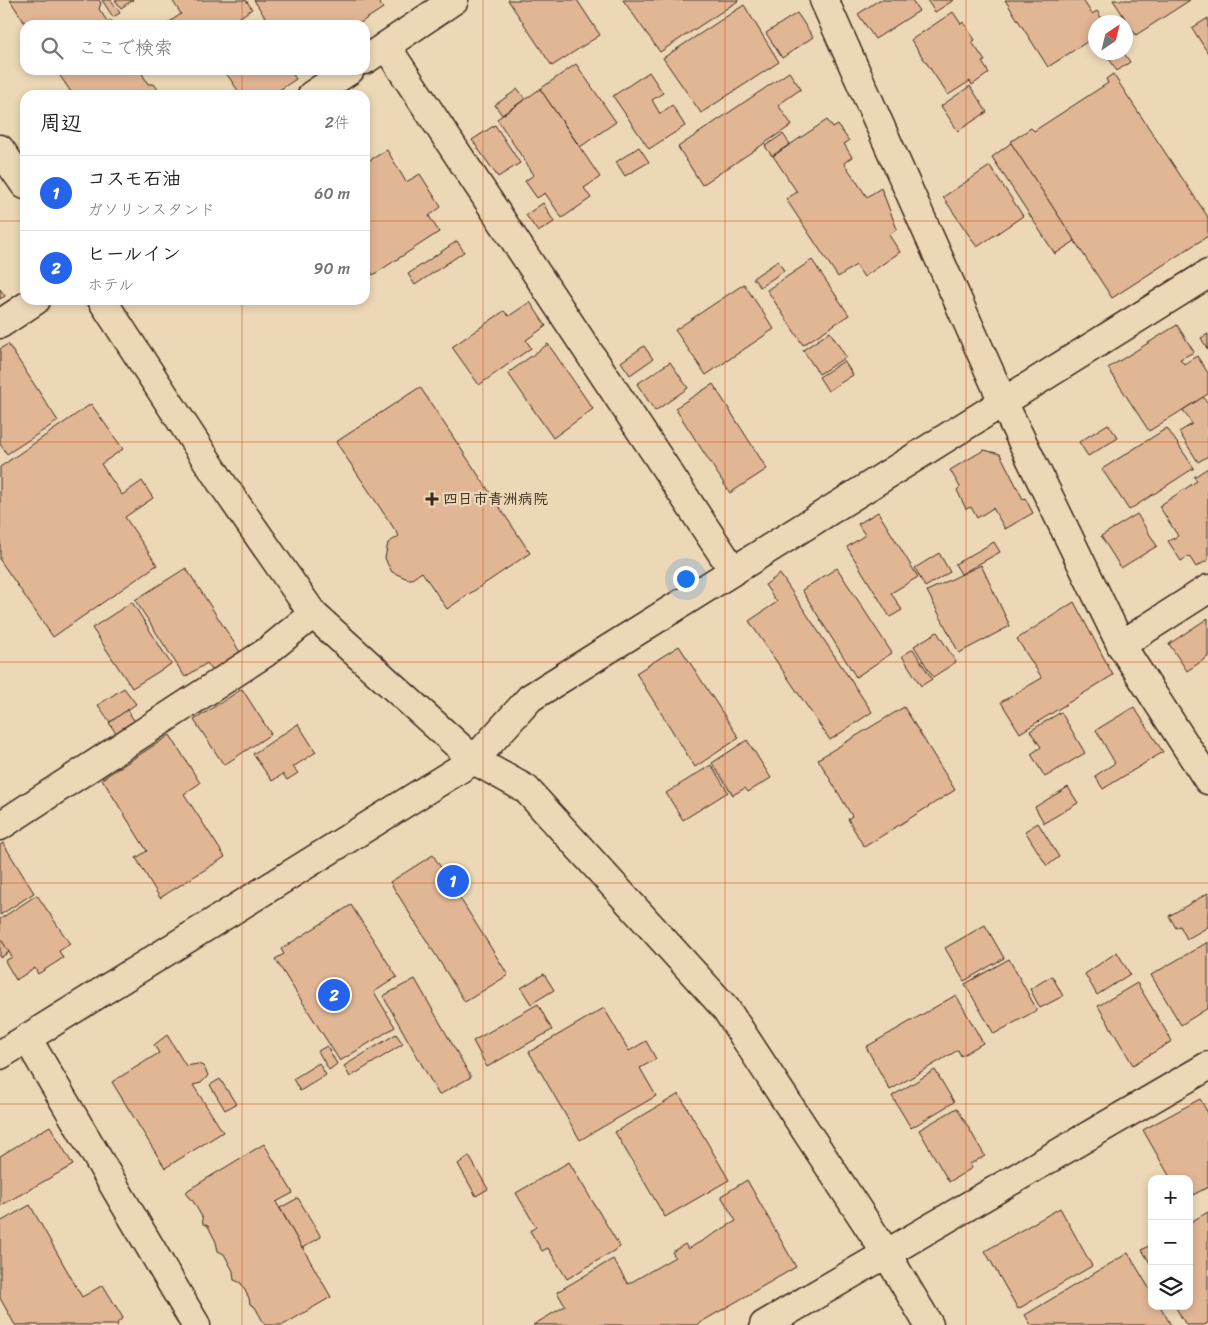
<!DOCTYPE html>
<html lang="ja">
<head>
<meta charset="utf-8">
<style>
  :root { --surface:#fff; --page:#f2f2f2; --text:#202124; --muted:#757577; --line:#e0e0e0; --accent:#2563eb }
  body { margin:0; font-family:Sriracha,"Klee One",sans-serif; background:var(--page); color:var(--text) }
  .controls { position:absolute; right:15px; bottom:15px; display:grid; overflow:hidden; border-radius:10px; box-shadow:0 2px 8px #0003 }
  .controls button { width:45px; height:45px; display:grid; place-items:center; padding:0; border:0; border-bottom:1px solid var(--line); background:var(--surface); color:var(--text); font:25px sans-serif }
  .compass { position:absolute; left:1088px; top:15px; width:45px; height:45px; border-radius:50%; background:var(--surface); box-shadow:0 2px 8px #0003; rotate:35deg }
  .you { position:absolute; left:685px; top:578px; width:18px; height:18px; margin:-12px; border:4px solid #fff; border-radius:50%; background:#1a73e8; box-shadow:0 0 0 8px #1a73e833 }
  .badge { display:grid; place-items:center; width:32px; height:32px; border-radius:50%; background:var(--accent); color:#fff; font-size:16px; font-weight:700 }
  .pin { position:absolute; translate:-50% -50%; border:2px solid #fff; box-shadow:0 1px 5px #0006 }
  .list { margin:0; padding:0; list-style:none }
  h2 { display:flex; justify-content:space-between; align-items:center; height:65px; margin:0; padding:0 20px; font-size:21px }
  h2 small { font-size:16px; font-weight:400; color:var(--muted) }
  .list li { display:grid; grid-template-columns:32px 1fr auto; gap:15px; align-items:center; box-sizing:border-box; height:75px; padding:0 20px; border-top:1px solid var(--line) }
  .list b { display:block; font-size:19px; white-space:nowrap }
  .list p { margin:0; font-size:16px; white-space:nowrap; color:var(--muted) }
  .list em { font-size:16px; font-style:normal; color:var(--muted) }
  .icon { flex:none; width:28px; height:28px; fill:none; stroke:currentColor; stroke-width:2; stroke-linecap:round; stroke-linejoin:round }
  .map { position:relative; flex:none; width:1208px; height:1325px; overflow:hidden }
  .search { position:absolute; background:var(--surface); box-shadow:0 2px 8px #0003; left:20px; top:20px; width:350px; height:55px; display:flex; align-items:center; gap:12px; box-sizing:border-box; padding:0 18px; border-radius:15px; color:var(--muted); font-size:19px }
  .panel { position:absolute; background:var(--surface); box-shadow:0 2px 8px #0003; left:20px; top:90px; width:350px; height:215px; border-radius:15px }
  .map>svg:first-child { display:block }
</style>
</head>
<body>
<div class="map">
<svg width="1208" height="1325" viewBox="0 0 1208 1325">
  <rect width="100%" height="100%" fill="#ecd8b6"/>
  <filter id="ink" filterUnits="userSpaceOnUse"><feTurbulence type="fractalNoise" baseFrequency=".02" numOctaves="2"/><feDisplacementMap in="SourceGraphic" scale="10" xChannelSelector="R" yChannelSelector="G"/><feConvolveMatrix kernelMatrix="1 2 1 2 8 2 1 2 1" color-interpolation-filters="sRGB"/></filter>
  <g filter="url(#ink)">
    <g fill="#e1b695" stroke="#3b2a1e">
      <polygon points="10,0 99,0 101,3 99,9 107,21 112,21 115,25 26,25"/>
      <polygon points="102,0 111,0 120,13 113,17"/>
      <polygon points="115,0 133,0 121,8"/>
      <polygon points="172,0 246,0 252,9 237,19 241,25 169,25 168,23 181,14"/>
      <polygon points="254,0 377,0 383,8 357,25 270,25"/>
      <polygon points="508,0 577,0 600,35 552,66"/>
      <polygon points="623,0 738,0 738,1 660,52"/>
      <polygon points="879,0 912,0 919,11 875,39 858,14"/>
      <polygon points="927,0 954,0 935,12"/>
      <polygon points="1005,0 1083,0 1092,14 1097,11 1104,22 1096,22 1096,36 1048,67"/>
      <polygon points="1113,0 1190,0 1136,35"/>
      <polygon points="744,5 779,62 701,113 663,58"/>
      <polygon points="953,12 961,24 963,22 975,40 972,42 985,61 982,62 989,73 972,85 970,81 948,95 911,40"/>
      <polygon points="797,13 813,37 782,58 766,33"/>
      <polygon points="1208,18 1208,53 1192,28"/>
      <polygon points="1105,52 1123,52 1130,62 1117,71"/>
      <polygon points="576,64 616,122 580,147 540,89"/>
      <polygon points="56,70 140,70 148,84 154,84 162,95 73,95"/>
      <polygon points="224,70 290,70 296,79 272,95 241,95"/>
      <polygon points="649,72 663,93 652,100 660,114 672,105 685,126 649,149 613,96"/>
      <polygon points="789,72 801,89 778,105 792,125 702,185 678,147"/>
      <polygon points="1113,74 1208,217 1208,236 1112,298 1010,142 1031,128 1034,131 1108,83 1106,79"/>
      <polygon points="970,86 987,112 958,131 941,106"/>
      <polygon points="518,89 525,99 502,115 495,105"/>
      <polygon points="540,89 600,177 584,188 591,198 562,218 545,193 537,198 525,181 534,175 497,119"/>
      <polygon points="827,120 833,128 838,125 849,141 844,144 852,157 844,163 867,197 881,188 897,229 889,235 900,252 864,277 856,265 838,277 786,199 797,192 773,156"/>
      <polygon points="495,125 520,163 498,177 472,140"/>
      <polygon points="783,134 790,144 772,156 765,146"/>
      <polygon points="1011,143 1075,241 1055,254 992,157"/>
      <polygon points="639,147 649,162 625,176 616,162"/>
      <polygon points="387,150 406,182 420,174 441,207 429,216 439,232 373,275 365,263 365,163"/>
      <polygon points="990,166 1023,216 977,247 943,197"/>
      <polygon points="543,203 554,222 538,232 526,215"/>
      <polygon points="457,241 464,252 415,285 408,274"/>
      <polygon points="812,260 849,315 803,345 767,290"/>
      <polygon points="778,261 784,271 760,287 753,278"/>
      <polygon points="744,284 774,329 706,375 675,330"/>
      <polygon points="0,289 5,296 0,299"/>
      <polygon points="530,302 546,326 526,340 531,348 479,385 452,347 504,311 509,316"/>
      <polygon points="1177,325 1194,352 1180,359 1184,364 1197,356 1208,373 1208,394 1149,431 1108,368"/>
      <polygon points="830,332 846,357 819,374 803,350"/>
      <polygon points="1208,334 1208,350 1201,338"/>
      <polygon points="8,344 58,421 7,454 0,444 0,349"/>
      <polygon points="548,344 593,409 553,438 508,373"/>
      <polygon points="644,346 653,359 630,375 621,362"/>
      <polygon points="844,361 853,375 828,391 819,377"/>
      <polygon points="670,362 688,388 655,411 637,384"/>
      <polygon points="713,384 767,469 730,493 675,408"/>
      <polygon points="420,387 530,553 447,609 422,572 412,579 408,579 392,572 388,565 385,558 388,543 399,536 336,442"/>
      <polygon points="1203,397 1208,403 1208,456 1198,462 1179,432 1192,424 1183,410"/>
      <polygon points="91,404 123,449 101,464 122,495 142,481 153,498 125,517 157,565 53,637 0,560 0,467"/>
      <polygon points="1108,424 1118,438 1088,456 1079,442"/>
      <polygon points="1167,428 1194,468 1129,510 1102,469"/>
      <polygon points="984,450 1000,454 1023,499 1025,498 1033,513 1005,529 993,508 977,518 971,507 966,509 957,490 960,487 950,470"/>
      <polygon points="1208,468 1208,560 1196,567 1189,556 1181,561 1168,541 1178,536 1159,506 1197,481 1194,477"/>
      <polygon points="878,512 918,577 891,593 902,610 890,617 847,547 865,535 858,524"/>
      <polygon points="1137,514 1157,546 1121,568 1101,536"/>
      <polygon points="994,542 1000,552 961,574 955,564"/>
      <polygon points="939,553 950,572 925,587 915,568"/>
      <polygon points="981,565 1010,626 959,653 927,591"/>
      <polygon points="186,568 240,652 213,671 207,663 185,677 135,600"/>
      <polygon points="837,568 892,653 856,677 802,590"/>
      <polygon points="780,574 872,712 830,740 749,621 777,602 765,585"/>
      <polygon points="132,602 171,664 132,688 92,628"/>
      <polygon points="1074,602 1113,675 1020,733 1001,702 1042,678 1017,639"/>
      <polygon points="1208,618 1208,657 1187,671 1169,644"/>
      <polygon points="937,632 956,662 933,677 914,646"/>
      <polygon points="679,646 739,738 695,767 636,673"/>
      <polygon points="913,649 932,679 921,686 902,656"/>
      <polygon points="124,688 136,704 110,722 98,705"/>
      <polygon points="242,689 271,734 224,765 194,720"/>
      <polygon points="904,707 955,790 864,847 848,819 852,816 818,759"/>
      <polygon points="1134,707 1163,752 1103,789 1095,776 1115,763 1096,730"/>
      <polygon points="127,710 136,723 118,736 109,723"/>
      <polygon points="1061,712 1085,753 1045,777 1031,754 1041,747 1030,731"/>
      <polygon points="298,724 316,752 293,767 298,773 287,780 283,774 272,781 253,754"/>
      <polygon points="170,735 200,783 184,794 225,857 160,898 136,858 147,851 102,779"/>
      <polygon points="747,740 771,778 748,792 745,788 733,795 712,763"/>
      <polygon points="711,765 728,792 683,820 666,793"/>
      <polygon points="1068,787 1078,803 1044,823 1035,807"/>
      <polygon points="1038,823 1059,857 1047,866 1025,831"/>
      <polygon points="3,843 34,893 0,915 0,845"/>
      <polygon points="433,855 508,975 465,1002 390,882"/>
      <polygon points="1208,893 1208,927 1187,939 1180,926 1176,928 1169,916"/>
      <polygon points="37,895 70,944 59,951 63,958 38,974 35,968 16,980 5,961 12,957 0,938 0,919"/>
      <polygon points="351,905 397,977 374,992 395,1027 340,1061 275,959 284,954 281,949"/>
      <polygon points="985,925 1004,958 964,981 945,948"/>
      <polygon points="0,938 9,952 0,958"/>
      <polygon points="1208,942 1208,1008 1181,1025 1151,975"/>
      <polygon points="1117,952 1130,974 1097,995 1085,974"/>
      <polygon points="1009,959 1037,1010 994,1034 965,984"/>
      <polygon points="544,974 554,990 531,1004 521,988"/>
      <polygon points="1052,976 1063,996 1040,1008 1030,989"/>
      <polygon points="415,979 471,1077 439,1095 383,996"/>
      <polygon points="1137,983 1172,1041 1133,1065 1098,1006"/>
      <polygon points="956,995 983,1043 961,1056 958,1050 890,1090 866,1047"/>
      <polygon points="538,1004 552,1030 487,1067 473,1041"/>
      <polygon points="604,1008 629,1051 646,1041 656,1059 640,1068 656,1096 580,1140 529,1052"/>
      <polygon points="396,1034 403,1044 350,1077 344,1066"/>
      <polygon points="167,1035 186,1066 198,1064 203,1066 206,1071 208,1075 206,1078 201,1083 193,1085 223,1132 165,1168 112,1082 159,1053 154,1045"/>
      <polygon points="327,1046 337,1064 329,1070 318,1051"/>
      <polygon points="319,1063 326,1075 300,1091 293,1079"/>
      <polygon points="935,1070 954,1102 911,1128 892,1096"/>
      <polygon points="220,1079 236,1104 225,1110 210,1085"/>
      <polygon points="679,1094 729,1180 665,1217 615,1132"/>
      <polygon points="1200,1099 1208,1113 1208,1187 1189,1197 1189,1179 1171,1179 1143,1130"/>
      <polygon points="957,1108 985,1156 970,1164 972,1168 949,1182 919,1130"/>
      <polygon points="50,1126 73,1165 0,1206 0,1156"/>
      <polygon points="264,1144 293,1193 276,1202 331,1297 283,1325 265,1325 255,1307 250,1304 249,1298 241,1283 234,1280 233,1271 224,1254 218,1251 216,1242 208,1226 203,1224 202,1217 193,1201 188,1197 186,1193 188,1190"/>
      <polygon points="469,1156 488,1189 476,1196 458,1164"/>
      <polygon points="569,1162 620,1247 567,1279 548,1248 542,1251 530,1231 536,1227 516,1193"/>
      <polygon points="747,1180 796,1267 696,1325 533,1325 565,1306 557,1292 613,1259 628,1284 675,1257 672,1252 685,1244 688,1249 736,1221 721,1196"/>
      <polygon points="298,1198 321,1237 302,1248 280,1208"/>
      <polygon points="30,1205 82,1297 103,1285 123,1318 117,1323 118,1325 15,1325 0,1298 0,1222"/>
      <polygon points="1060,1208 1092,1266 1018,1309 985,1251"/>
      <polygon points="1208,1212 1208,1323 1204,1325 1186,1325 1175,1306 1189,1306 1189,1223"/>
      <polygon points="1152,1244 1152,1266 1142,1250"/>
      <polygon points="1128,1253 1152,1293 1152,1306 1160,1306 1171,1325 1031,1325 1025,1315"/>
    </g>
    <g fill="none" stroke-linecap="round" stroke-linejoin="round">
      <g stroke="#3b2a1e" stroke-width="31">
        <g id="street">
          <polyline points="824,0 1003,402 1121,645 1208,780"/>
          <polyline points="386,46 733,570"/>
          <polyline points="365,60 454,0"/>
          <polyline points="312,95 350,70"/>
          <polyline points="0,324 36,300"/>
          <polyline points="1121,645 1208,589"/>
          <polyline points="0,826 265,653 313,614"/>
          <polyline points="27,1038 196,1325"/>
          <polyline points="764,1325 1208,1066"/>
        </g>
      </g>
      <g stroke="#3b2a1e" stroke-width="31">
        <g id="secondary">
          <polyline points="0,149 25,185"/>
          <polyline points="102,300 221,482 313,614 474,760 526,789 726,1009 886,1253 929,1325"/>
          <polyline points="0,1055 474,760 530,698 1208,274"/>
        </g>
      </g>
      <use href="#street" stroke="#ecd8b6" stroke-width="28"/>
      <use href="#secondary" stroke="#ecd8b6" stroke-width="28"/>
    </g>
  </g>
  <path fill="none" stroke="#ce520f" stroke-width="1" stroke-opacity="0.55" d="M242,0V25M483,0V1325M725,0V1325M966,0V1325M242,70V95M0,221H25M365,221H1208M242,300V1325M0,442H1208M0,662H1208M0,883H1208M0,1104H1208"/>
  <path fill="#3b2a1e" stroke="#ecd8b6" stroke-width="2" d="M429.5 491.5h5v5h5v5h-5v5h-5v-5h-5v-5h5z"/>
  <g text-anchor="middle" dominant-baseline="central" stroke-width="4.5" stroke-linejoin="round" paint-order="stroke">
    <g font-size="15" font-weight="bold" fill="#3b2a1e" stroke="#ecd8b6" text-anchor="start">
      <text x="443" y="499">四日市青洲病院</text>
    </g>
  </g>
</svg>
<div class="controls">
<button>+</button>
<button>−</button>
<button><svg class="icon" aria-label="layers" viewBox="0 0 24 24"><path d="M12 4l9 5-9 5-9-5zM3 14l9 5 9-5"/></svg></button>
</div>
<svg class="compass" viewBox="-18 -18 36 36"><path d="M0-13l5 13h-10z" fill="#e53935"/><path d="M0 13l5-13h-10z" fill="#757577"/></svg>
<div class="you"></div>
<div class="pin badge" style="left:453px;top:881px">1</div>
<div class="pin badge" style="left:334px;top:995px">2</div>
<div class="search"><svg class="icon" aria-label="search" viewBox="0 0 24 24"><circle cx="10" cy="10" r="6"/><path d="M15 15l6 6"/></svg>ここで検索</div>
<section class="panel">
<h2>周辺<small>2件</small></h2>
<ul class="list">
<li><span class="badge">1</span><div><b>コスモ石油</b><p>ガソリンスタンド</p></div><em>60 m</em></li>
<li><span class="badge">2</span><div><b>ヒールイン</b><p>ホテル</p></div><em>90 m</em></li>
</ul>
</section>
</div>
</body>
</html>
